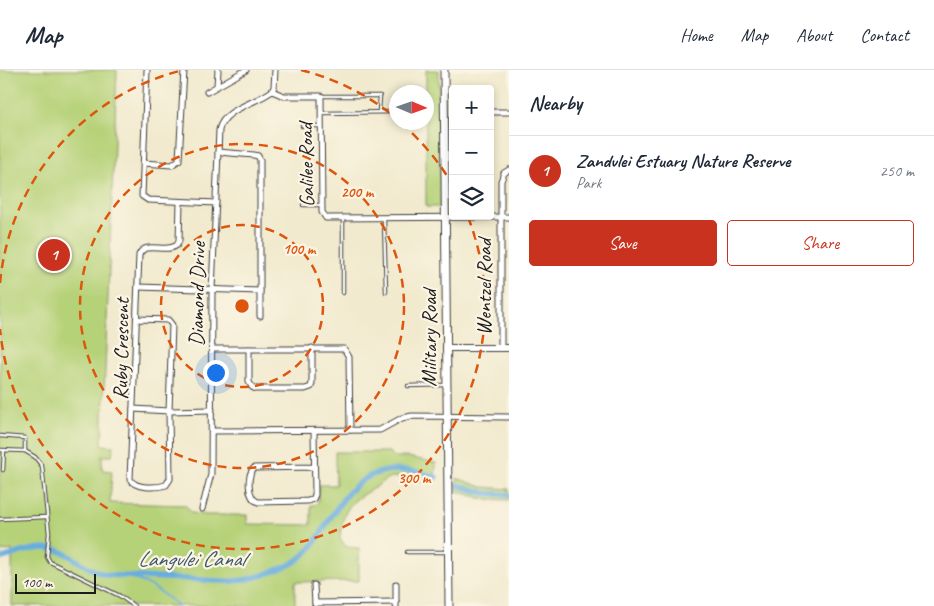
<!DOCTYPE html>
<html lang="en">
<head>
<meta charset="utf-8">
<style>
  :root { --surface:#fff; --page:#f6f6f7; --text:#1f2937; --muted:#747a83; --line:#e0e1e3; --accent:#c8321e }
  body { margin:0; font-family:Caveat,sans-serif; background:var(--page); color:var(--text) }
  .controls { position:absolute; right:15px; top:15px; display:grid; overflow:hidden; border-radius:5px; box-shadow:0 2px 8px #0003 }
  .controls button { width:45px; height:45px; display:grid; place-items:center; padding:0; border:0; border-bottom:1px solid var(--line); background:var(--surface); color:var(--text); font:25px sans-serif }
  .compass { position:absolute; left:389px; top:15px; width:45px; height:45px; border-radius:50%; background:var(--surface); box-shadow:0 2px 8px #0003; rotate:92deg }
  .scale { position:absolute; left:15px; bottom:12px; width:81px; box-sizing:border-box; padding-left:5px; border:2px solid #1c1c1c; border-top:0; font-size:14px; line-height:18px; white-space:nowrap; color:#1c1c1c; -webkit-text-stroke:4px #fcf5e5; paint-order:stroke }
  .you { position:absolute; left:215px; top:302px; width:18px; height:18px; margin:-12px; border:4px solid #fff; border-radius:50%; background:#1a73e8; box-shadow:0 0 0 8px #1a73e833 }
  .badge { display:grid; place-items:center; width:32px; height:32px; border-radius:50%; background:var(--accent); color:#fff; font-size:16px; font-weight:700 }
  .pin { position:absolute; translate:-50% -50%; border:2px solid #fff; box-shadow:0 1px 5px #0006 }
  .list { margin:0; padding:0; list-style:none }
  h2 { display:flex; justify-content:space-between; align-items:center; height:65px; margin:0; padding:0 20px; font-size:21px }
  h2 small { font-size:16px; font-weight:400; color:var(--muted) }
  .list li { display:grid; grid-template-columns:32px 1fr auto; gap:15px; align-items:center; box-sizing:border-box; height:70px; padding:0 20px; border-top:1px solid var(--line) }
  .list b { display:block; font-size:19px; white-space:nowrap }
  .list p { margin:0; font-size:16px; white-space:nowrap; color:var(--muted) }
  .list em { font-size:16px; font-style:normal; color:var(--muted) }
  .actions { display:flex; gap:10px; padding:15px 20px }
  .actions a { flex:1; padding:11px 0; border:1px solid var(--accent); border-radius:5px; text-align:center; font-size:18px; color:var(--accent) }
  .actions .main { background:var(--accent); color:#fff }
  .icon { flex:none; width:28px; height:28px; fill:none; stroke:currentColor; stroke-width:2; stroke-linecap:round; stroke-linejoin:round }
  .map { position:relative; flex:none; width:509px; height:536px; overflow:hidden }
  header { display:flex; align-items:center; gap:30px; box-sizing:border-box; height:70px; padding:0 25px; background:var(--surface); border-bottom:1px solid var(--line) }
  header strong { font-size:24px }
  nav { display:flex; gap:28px; margin-inline-start:auto; font-size:18px }
  main { display:flex }
  aside { flex:1; background:var(--surface) }
  .map>svg:first-child { display:block }
</style>
</head>
<body>
<header>
<strong>Map</strong>
<nav><a>Home</a><a>Map</a><a>About</a><a>Contact</a></nav>
</header>
<main>
<div class="map">
<svg width="509" height="536" viewBox="0 0 509 536">
  <rect width="100%" height="100%" fill="#fcf5e5"/>
  <filter id="ink" filterUnits="userSpaceOnUse"><feTurbulence type="fractalNoise" baseFrequency=".02" numOctaves="2"/><feDisplacementMap in="SourceGraphic" scale="10" xChannelSelector="R" yChannelSelector="G"/><feConvolveMatrix kernelMatrix="1 2 1 2 8 2 1 2 1" color-interpolation-filters="sRGB"/></filter>
  <filter id="wash" filterUnits="userSpaceOnUse"><feTurbulence type="fractalNoise" baseFrequency=".0096" numOctaves="4" result="noise"/><feDisplacementMap in="SourceGraphic" scale="20" xChannelSelector="R" yChannelSelector="G"/><feGaussianBlur stdDeviation="1.12" result="paint"/><feColorMatrix in="noise" values="0 0 0 0 0 0 0 0 0 0 0 0 0 0 0 0 0 1.4 0 .05"/><feComposite in="paint" operator="in"/></filter>
  <g filter="url(#wash)">
    <rect width="100%" height="100%" fill="#f1eace"/>
    <g fill="#b6d278" stroke="#69774a">
      <path d="M0,0H117L102,375L113,376L112,386H102V400L112,401L110,433L185,435L192,443L207,445H247V454L311,455V435H315L318,432L319,415H336L335,382H389L393,387H408L436,393L435,411C427,411 416,413 408,411C403,409 398,407 393,407C385,408 382,413 376,417C350,431 343,438 340,468L346,477L359,478V511L295,512V536H12V480L0,482Z"/>
      <polygon points="426,0 439,0 440,137 426,137"/>
      <polygon points="457,408 482,417 509,419 509,430 483,429 457,421"/>
    </g>
    <g fill="none" stroke-linecap="round" stroke-linejoin="round">
      <polyline stroke="#68adde" stroke-width="2" points="128,506 153,517 179,536"/>
      <g stroke="#68adde" stroke-width="5.5">
        <polyline points="457,415 485,423 509,425"/>
        <path d="M0,489C24,481 47,471 70,486C83,494 93,502 108,505C135,507 161,508 188,509C203,510 219,512 234,511C250,510 270,503 285,497C314,485 322,458 339,435C364,397 396,394 436,407"/>
      </g>
    </g>
  </g>
  <g filter="url(#ink)">
    <g fill="none" stroke-linecap="round" stroke-linejoin="round">
      <g stroke="#3c3b37" stroke-width="4.5">
        <g id="service">
          <polyline points="321,26 380,26 379,42"/>
          <polyline points="323,43 397,42"/>
          <polyline points="302,56 321,56"/>
          <polyline points="303,135 322,135"/>
          <polyline points="384,149 386,222"/>
          <polyline points="343,223 343,149"/>
          <polyline points="408,316 445,315"/>
          <polyline points="0,366 25,368 25,381"/>
          <polyline points="0,380 25,381 35,387 42,396 49,463 47,487 50,492 120,526 134,536"/>
          <polyline points="3,400 4,380"/>
          <polyline points="0,449 47,447"/>
          <polyline points="407,482 447,482"/>
        </g>
      </g>
      <g stroke="#3c3b37" stroke-width="7">
        <g id="minor">
          <polyline points="147,0 142,126 148,130 216,133"/>
          <polyline points="217,16 218,0"/>
          <polyline points="272,21 284,26 321,26 322,142 326,148 509,147"/>
          <polyline points="207,22 246,0"/>
          <polyline points="490,42 509,42"/>
          <polyline points="218,82 254,85 258,86 260,90 260,246"/>
          <polyline points="143,93 172,95 179,90 184,0"/>
          <polyline points="138,217 260,221"/>
          <path d="M137,249L168,250L172,255L169,341L170,409L166,415C156,418 135,419 130,409L139,185C145,170 166,184 177,175L179,171L180,132"/>
          <polyline points="501,278 501,111 504,103 509,100"/>
          <polyline points="212,279 344,279 349,287 350,360"/>
          <polyline points="249,279 249,312 252,317 256,319 305,319 311,317 312,313 312,278"/>
          <polyline points="133,339 169,341 212,340"/>
          <polyline points="212,361 380,360 402,348 412,346 509,347"/>
          <path d="M314,361L315,425L313,429L308,431L258,432C247,428 247,405 254,398L314,397"/>
          <path d="M202,439L211,404L212,220L219,60C224,38 255,34 272,21L274,17L275,0"/>
          <polyline points="314,515 315,534"/>
          <polyline points="315,533 396,532"/>
          <polyline points="396,536 396,514"/>
        </g>
      </g>
      <g stroke="#3c3b37" stroke-width="8">
        <polyline id="tertiary" points="446,278 509,278"/>
      </g>
      <g stroke="#3c3b37" stroke-width="9">
        <polyline id="secondary" points="444,0 449,536"/>
      </g>
      <use href="#service" stroke="#fff" stroke-width="2.5"/>
      <use href="#minor" stroke="#fff" stroke-width="5"/>
      <use href="#tertiary" stroke="#fff" stroke-width="6"/>
      <use href="#secondary" stroke="#fff" stroke-width="7"/>
    </g>
  </g>
  <g fill="none" stroke="#de560d" stroke-width="2.5" stroke-dasharray="9 6">
    <circle cx="242" cy="236" r="81"/>
    <circle cx="242" cy="236" r="162"/>
    <path d="M0 213A243 243 0 0 1 183 0M301 0A243 243 0 0 1 395 47M401 53A243 243 0 0 1 452 114M468 147A243 243 0 1 1 0 259"/>
  </g>
  <g text-anchor="middle" dominant-baseline="central" stroke-width="4.5" stroke-linejoin="round" paint-order="stroke">
    <g font-size="21" fill="#1c1c1c" stroke="#fcf5e5">
      <text transform="translate(306 95) rotate(-91)">Galilee Road</text>
      <text transform="translate(484 217) rotate(-90)">Wentzel Road</text>
      <text transform="translate(197 224) rotate(-89)">Diamond Drive</text>
      <text transform="translate(429 268) rotate(-90)">Military Road</text>
      <text transform="translate(121 279) rotate(-89)">Ruby Crescent</text>
    </g>
    <g font-size="22" font-style="italic" fill="#3a566a" stroke="#fcf5e5">
      <text x="191" y="489">Langvlei Canal</text>
    </g>
  </g>
  <circle cx="242" cy="236" r="8" fill="#de560d" stroke="#fcf5e5" stroke-width="2.5"/>
  <g font-size="15" text-anchor="middle" font-weight="bold" fill="#de560d" stroke="#fcf5e5" stroke-width="4.5" stroke-linejoin="round" paint-order="stroke">
    <text x="357" y="127">200 m</text>
    <text x="299" y="184">100 m</text>
    <text x="414" y="413">300 m</text>
  </g>
</svg>
<div class="controls">
<button>+</button>
<button>−</button>
<button><svg class="icon" aria-label="layers" viewBox="0 0 24 24"><path d="M12 4l9 5-9 5-9-5zM3 14l9 5 9-5"/></svg></button>
</div>
<svg class="compass" viewBox="-18 -18 36 36"><path d="M0-13l5 13h-10z" fill="#e53935"/><path d="M0 13l5-13h-10z" fill="#747a83"/></svg>
<div class="scale">100 m</div>
<div class="you"></div>
<div class="pin badge" style="left:54px;top:185px">1</div>
</div>
<aside>
<h2>Nearby<small></small></h2>
<ul class="list">
<li><span class="badge">1</span><div><b>Zandvlei Estuary Nature Reserve</b><p>Park</p></div><em>250 m</em></li>
</ul>
<div class="actions"><a class="main">Save</a><a>Share</a></div>
</aside>
</main>
</body>
</html>
